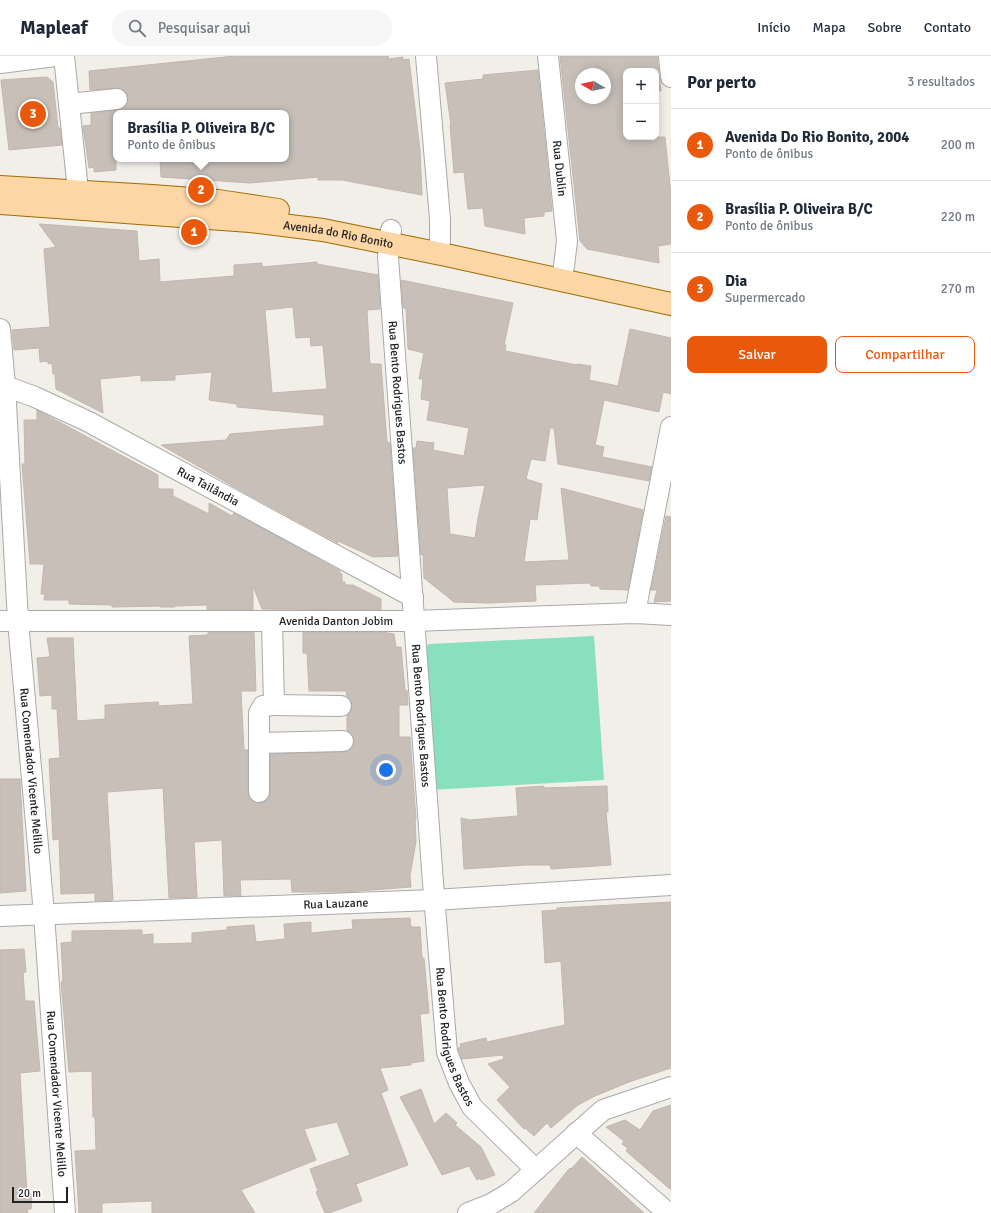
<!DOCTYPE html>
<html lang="pt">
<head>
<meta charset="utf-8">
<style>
  :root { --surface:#fff; --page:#f6f6f7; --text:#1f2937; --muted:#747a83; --line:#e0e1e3; --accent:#ea580c }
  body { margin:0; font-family:Signika,sans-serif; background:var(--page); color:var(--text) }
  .controls { position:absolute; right:12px; top:12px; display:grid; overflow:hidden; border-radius:8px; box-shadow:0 2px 10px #0003 }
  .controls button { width:36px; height:36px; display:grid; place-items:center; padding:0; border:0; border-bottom:1px solid var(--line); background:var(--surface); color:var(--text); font:20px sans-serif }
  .compass { position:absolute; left:575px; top:12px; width:36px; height:36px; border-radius:50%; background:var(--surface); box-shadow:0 2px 10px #0003; rotate:279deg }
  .scale { position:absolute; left:12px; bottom:10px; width:56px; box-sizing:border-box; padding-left:4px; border:2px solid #222; border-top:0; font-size:11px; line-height:14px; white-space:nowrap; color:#222; -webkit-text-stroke:3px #fff; paint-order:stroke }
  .you { position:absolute; left:386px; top:714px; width:14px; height:14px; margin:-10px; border:3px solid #fff; border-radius:50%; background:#1a73e8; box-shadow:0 0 0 6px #1a73e833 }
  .badge { display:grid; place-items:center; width:26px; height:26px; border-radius:50%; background:var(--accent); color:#fff; font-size:13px; font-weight:700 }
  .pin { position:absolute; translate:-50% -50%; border:2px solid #fff; box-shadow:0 1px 4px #0006 }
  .popup { position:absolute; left:113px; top:54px; width:176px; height:52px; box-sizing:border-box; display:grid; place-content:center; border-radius:8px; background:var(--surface); filter:drop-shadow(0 1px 3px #0005); font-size:13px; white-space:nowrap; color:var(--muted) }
  .popup b { font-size:15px; color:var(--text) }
  .popup::after { content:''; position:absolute; left:50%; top:100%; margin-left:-8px; border:8px solid transparent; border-top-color:var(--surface) }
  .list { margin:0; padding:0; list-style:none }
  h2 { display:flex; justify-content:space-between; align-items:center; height:52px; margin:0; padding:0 16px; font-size:17px }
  h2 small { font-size:13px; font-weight:400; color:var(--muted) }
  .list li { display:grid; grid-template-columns:26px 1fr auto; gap:12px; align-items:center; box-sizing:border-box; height:72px; padding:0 16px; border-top:1px solid var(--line) }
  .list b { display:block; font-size:15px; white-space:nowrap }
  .list p { margin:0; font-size:13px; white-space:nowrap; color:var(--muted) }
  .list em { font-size:13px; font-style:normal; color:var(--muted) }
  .actions { display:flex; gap:8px; padding:12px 16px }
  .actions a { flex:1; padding:9px 0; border:1px solid var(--accent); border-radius:8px; text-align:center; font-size:14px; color:var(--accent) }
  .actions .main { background:var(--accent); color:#fff }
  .icon { flex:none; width:22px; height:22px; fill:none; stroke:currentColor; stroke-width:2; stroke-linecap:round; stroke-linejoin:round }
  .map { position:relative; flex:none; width:671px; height:1157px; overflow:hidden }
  header { display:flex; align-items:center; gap:24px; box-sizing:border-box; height:56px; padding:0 20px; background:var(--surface); border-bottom:1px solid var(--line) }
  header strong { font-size:19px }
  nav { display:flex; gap:22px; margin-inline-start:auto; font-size:14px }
  .search { width:280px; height:36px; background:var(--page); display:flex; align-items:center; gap:10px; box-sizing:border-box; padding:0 14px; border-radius:22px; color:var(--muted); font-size:15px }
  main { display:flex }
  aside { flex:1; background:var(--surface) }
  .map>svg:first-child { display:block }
</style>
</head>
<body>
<header>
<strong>Mapleaf</strong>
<div class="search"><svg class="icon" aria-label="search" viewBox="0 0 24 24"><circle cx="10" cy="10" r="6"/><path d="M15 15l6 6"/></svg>Pesquisar aqui</div>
<nav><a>Início</a><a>Mapa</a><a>Sobre</a><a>Contato</a></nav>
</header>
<main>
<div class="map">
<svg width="671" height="1157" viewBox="0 0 671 1157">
  <rect width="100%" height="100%" fill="#f2efe9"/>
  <polygon fill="#88e0be" points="594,580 604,724 430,734 420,598 429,588"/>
  <g fill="#c7bfb8" stroke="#c4b6ab" fill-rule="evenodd">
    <polygon points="235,0 388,0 389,3 403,1 403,4 409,3 420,94 422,139 342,124 318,124 318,121 250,127 161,121 160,103 286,103 286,57 116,57 116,114 94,116 94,111 89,112 83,70 91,69 91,57 118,54 123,52 127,48 128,42 126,37 121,32 116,32 90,34 89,15"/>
    <path d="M560,0H657L661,35H656V15H626V81H665L671,139V188L658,190L659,207L587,193L580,185ZM581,18H605V42H581Z"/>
    <polygon points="538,14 552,155 544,156 544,160 524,162 525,178 485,170 483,152 468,153 464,116 454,117 450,69 451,69 445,27 483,23 483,19"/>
    <polygon points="47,21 53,26 58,72 60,72 62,89 9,94 1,24"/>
    <path d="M39,168L137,175L139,205L159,203L160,226L234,220V209L262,207V211L317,206V208L378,219L380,253L367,254L370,308H381L387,386L390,387L398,500L373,501L338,485V487L245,437L161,389L226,384L230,378L324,370V359L237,351V348L209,344L212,316L175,319V324L141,325V319L100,323L103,357L56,333L55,318H53L52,307L48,308V305L40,306L39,292L14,294L12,274L50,271L44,193L56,191ZM293,251L296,282L310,281L311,290L323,289L327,333L272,337L265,254Z"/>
    <path d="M401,224L513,247L504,289H506L505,295L577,309V308L591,310L589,324L618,330L630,273L671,282V338L663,336L659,356L604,344L595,389L604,391L602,401L652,411L649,425L558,408L554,372H550L545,405L531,403L526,423L542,428L537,464L530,463L524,506L569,504L561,432L643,454L628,534L600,533L599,530H591L590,527L535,529L536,545L488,547L454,546L424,522L423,498L421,499L413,392H416L417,385L434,387L433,394L464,400L469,372L427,364L430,345L421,343L423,323H419L424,297L408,293L406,252H403ZM485,429L478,462L475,482L450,478L447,432Z"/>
    <polygon points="37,354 158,419 158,433 173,433 173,440 209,458 209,447 232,460 234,457 340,515 340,517 342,518 342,526 345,526 345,529 353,529 381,543 381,554 262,553 253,530 253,554 207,554 207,549 175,550 175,551 160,551 160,550 112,551 112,549 69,548 69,544 44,544 45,538 41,538 44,508 30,508 22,408 25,408 24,364 37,364"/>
    <polygon points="666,460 671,461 671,545 654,546 657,534 651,534"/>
    <polygon points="208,576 254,576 256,635 241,635 244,694 248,694 248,736 249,741 253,746 259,747 265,746 269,741 270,736 270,698 343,696 349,695 353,690 354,684 353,679 347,675 347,660 351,656 352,650 351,644 347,640 346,635 309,635 307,597 303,597 303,576 382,576 394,578 396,591 401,591 405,635 407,634 408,649 399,649 399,681 410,681 416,763 415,763 416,785 410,820 411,831 345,836 292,836 291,823 240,824 241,840 224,840 222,784 194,786 197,841 169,842 163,732 107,736 113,844 95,845 95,837 61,838 59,783 53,784 49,703 60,702 57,653 52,653 52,639 40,640 37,602 50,601 47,582 73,582 77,665 105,663 105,649 158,646 159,650 193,648 189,580 208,579"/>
    <polygon points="0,723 20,723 26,835 0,837"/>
    <polygon points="544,730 544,732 607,730 608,756 606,756 611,809 551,813 550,809 526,809 464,813 461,762 470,764 518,760 516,732"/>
    <polygon points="671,846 671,1012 629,1026 595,1040 578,1049 551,1072 547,1067 534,1080 525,1072 524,1073 497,1044 510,1031 488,1008 504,1003 503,999 462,1003 458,993 458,992 461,991 460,988 486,982 487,986 565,969 561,905 545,907 542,855 557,854 557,852"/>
    <polygon points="410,862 411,871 420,871 422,902 424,902 429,957 420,958 424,1005 411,1007 411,1009 380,1012 388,1034 381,1037 408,1109 356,1128 362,1145 329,1157 325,1157 316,1136 318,1135 310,1113 350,1099 337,1066 304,1073 316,1104 241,1134 255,1157 152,1157 152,1145 102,1147 102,1157 79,1157 75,1095 96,1094 95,1061 93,1061 92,1015 69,1016 61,926 63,926 61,887 72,886 72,875 142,874 142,879 153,878 153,888 192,887 192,877 227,874 227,871 254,869 256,886 285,883 284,868 311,866 311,877 353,873 352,864"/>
    <polygon points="24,893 26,916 23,916 25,945 34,945 40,1015 20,1017 27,1138 32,1138 31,1153 27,1153 28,1157 0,1157 0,894"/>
    <polygon points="421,1033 434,1068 446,1057 457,1067 455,1069 481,1091 495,1119 481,1124 480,1122 477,1124 469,1110 442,1119 400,1041"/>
    <polygon points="671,1049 671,1134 626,1095 628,1092 622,1088 624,1085 606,1071 625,1064 640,1074 653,1055"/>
    <polygon points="582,1101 622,1137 644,1157 534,1157 564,1119 570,1112 571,1113"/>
  </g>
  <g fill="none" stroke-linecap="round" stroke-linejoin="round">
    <g stroke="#a9a9a9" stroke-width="22">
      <g id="minor">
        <polyline points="64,0 77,125 78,151"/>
        <polyline points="426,0 440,163 440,184 438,197"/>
        <path id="s1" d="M548,0L567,185L564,210L561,224"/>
        <polyline points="669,0 671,21"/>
        <polyline points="0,7 55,0"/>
        <polyline points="69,48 117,43"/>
        <path id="s2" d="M391,174L388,201L433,827L447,996L459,1027L472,1051L536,1114"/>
        <path id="s3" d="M0,273L5,330L18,565L44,858L65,1157"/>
        <path id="s4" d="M0,329L5,330L35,341L87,365L413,541"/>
        <polyline points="635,557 671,371"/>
        <path id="s5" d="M0,565H414L635,557L671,559"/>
        <polyline points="274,649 341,650"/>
        <polyline points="259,687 343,685"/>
        <polyline points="259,736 259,657 263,650 274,649 272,565"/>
        <path id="s6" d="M0,860L434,844L671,829"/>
        <polyline points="576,1077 668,1157"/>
        <polyline points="468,1157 491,1148 511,1136 603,1054 671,1031"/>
      </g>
    </g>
    <g stroke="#a06b00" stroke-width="24">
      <g id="major">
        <polyline points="0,131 152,140 218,145 278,154"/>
        <path id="s7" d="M0,147L250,165L323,174L446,199L671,248"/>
      </g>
    </g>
    <use href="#minor" stroke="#fff" stroke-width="20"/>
    <use href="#major" stroke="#fcd6a4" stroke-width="22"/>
  </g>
  <g text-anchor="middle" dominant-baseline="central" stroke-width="4" stroke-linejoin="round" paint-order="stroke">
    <g font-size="12" fill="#222" stroke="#fff">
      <text stroke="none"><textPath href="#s1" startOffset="113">Rua Dublin</textPath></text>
      <text stroke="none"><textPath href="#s7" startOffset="340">Avenida do Rio Bonito</textPath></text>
      <text stroke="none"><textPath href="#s2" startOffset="163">Rua Bento Rodrigues Bastos</textPath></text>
      <text stroke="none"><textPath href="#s4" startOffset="232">Rua Tailândia</textPath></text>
      <text stroke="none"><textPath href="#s5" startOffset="336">Avenida Danton Jobim</textPath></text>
      <text stroke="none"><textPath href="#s2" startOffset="487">Rua Bento Rodrigues Bastos</textPath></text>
      <text stroke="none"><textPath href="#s3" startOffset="443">Rua Comendador Vicente Melillo</textPath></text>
      <text stroke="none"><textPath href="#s6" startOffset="336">Rua Lauzane</textPath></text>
      <text stroke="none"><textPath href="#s2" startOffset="811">Rua Bento Rodrigues Bastos</textPath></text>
      <text stroke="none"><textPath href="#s3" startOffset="767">Rua Comendador Vicente Melillo</textPath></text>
    </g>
  </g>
</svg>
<div class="controls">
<button>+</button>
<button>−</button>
</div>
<svg class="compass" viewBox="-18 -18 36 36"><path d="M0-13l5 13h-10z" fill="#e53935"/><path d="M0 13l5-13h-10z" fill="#747a83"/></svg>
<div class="scale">20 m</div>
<div class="you"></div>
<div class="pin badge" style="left:194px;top:176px">1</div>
<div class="pin badge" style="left:201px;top:134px">2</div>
<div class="popup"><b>Brasília P. Oliveira B/C</b>Ponto de ônibus</div>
<div class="pin badge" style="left:33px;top:58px">3</div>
</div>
<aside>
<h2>Por perto<small>3 resultados</small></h2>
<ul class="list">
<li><span class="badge">1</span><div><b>Avenida Do Rio Bonito, 2004</b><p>Ponto de ônibus</p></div><em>200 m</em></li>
<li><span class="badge">2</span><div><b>Brasília P. Oliveira B/C</b><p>Ponto de ônibus</p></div><em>220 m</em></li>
<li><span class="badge">3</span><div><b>Dia</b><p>Supermercado</p></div><em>270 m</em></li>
</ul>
<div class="actions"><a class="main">Salvar</a><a>Compartilhar</a></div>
</aside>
</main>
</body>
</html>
